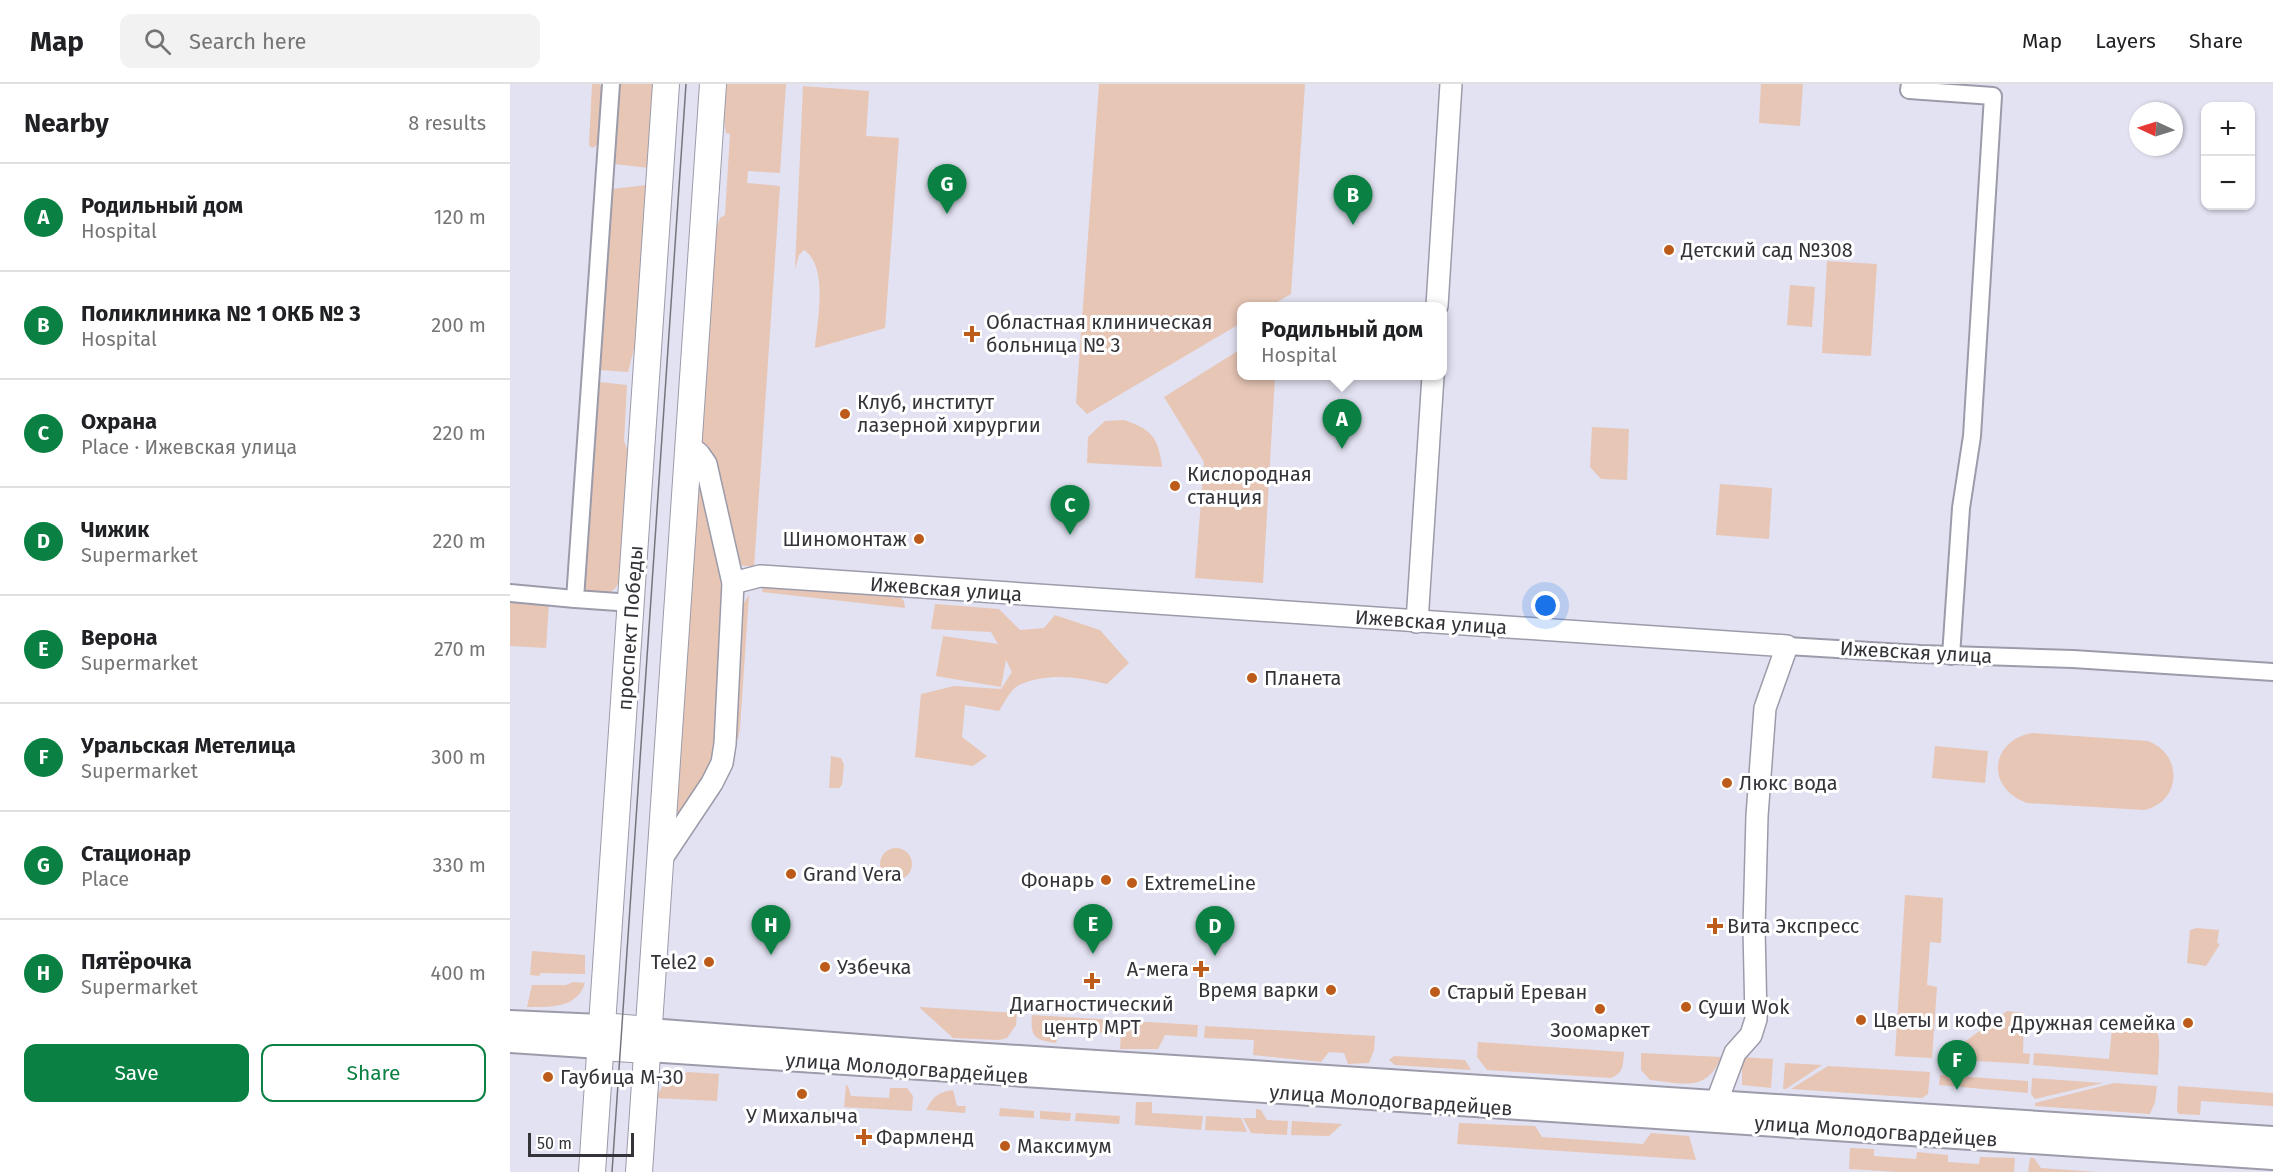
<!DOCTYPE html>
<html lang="en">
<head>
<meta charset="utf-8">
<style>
  :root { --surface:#fff; --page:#f2f2f2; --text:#202124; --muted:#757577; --line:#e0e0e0; --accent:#0b8043 }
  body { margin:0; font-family:"Fira Sans",sans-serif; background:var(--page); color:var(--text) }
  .controls { position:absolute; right:18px; top:18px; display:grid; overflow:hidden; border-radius:12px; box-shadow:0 2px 4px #0004 }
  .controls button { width:54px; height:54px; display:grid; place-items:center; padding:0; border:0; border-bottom:2px solid var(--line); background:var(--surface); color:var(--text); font:30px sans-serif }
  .compass { position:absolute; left:1619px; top:18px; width:54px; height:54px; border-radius:50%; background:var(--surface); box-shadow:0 2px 4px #0004; rotate:274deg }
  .scale { position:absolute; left:18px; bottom:15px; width:106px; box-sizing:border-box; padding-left:6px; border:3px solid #333339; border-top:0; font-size:16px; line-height:21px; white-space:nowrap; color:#333339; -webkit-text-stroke:4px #fff; paint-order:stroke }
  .you { position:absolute; left:1036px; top:522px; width:21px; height:21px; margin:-15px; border:4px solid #fff; border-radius:50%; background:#1a73e8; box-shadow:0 0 0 9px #1a73e833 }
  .badge { display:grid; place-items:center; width:39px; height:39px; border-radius:50%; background:var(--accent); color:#fff; font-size:20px; font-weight:700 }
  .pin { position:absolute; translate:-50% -50px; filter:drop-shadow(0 2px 3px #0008) }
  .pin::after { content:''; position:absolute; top:32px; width:21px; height:18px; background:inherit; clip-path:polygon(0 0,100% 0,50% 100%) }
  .popup { position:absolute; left:727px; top:218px; width:210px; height:78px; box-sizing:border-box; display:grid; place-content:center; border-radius:12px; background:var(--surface); filter:drop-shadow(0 2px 4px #0005); font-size:20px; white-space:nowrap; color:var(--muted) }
  .popup b { font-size:22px; color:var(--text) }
  .popup::after { content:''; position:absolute; left:50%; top:100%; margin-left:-12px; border:12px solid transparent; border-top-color:var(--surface) }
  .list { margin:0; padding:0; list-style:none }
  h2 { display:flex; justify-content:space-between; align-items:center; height:78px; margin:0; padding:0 24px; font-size:26px }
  h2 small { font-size:20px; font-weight:400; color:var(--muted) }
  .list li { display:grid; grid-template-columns:39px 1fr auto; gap:18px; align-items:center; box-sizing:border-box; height:108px; padding:0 24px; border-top:2px solid var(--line) }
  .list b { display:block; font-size:22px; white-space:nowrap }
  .list p { margin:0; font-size:20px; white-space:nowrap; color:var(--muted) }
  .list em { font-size:20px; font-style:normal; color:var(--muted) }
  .actions { display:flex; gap:12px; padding:18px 24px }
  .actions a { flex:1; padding:14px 0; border:2px solid var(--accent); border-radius:12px; text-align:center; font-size:21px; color:var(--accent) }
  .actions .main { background:var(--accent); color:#fff }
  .icon { flex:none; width:33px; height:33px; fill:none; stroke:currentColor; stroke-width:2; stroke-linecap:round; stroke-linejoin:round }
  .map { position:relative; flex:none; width:1763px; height:1088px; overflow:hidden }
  header { display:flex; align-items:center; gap:36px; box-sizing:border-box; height:84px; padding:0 30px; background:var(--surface); border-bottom:2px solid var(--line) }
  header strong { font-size:28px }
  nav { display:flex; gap:33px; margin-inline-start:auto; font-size:21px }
  .search { width:420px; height:54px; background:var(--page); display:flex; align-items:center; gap:15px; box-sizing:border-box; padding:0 21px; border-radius:12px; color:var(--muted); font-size:22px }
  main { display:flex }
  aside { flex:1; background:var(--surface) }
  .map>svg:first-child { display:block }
</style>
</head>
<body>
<header>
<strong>Map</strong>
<div class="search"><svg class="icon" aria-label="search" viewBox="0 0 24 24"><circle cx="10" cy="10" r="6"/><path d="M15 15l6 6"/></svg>Search here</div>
<nav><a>Map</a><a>Layers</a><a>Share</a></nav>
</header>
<main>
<aside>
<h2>Nearby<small>8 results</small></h2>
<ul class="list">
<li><span class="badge">A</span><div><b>Родильный дом</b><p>Hospital</p></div><em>120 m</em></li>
<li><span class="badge">B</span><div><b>Поликлиника № 1 ОКБ № 3</b><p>Hospital</p></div><em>200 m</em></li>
<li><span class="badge">C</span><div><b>Охрана</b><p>Place · Ижевская улица</p></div><em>220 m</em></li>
<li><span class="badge">D</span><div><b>Чижик</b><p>Supermarket</p></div><em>220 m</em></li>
<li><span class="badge">E</span><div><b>Верона</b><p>Supermarket</p></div><em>270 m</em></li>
<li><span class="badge">F</span><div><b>Уральская Метелица</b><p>Supermarket</p></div><em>300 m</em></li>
<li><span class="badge">G</span><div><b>Стационар</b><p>Place</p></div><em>330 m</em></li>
<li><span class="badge">H</span><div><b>Пятёрочка</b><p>Supermarket</p></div><em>400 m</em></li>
</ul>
<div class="actions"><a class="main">Save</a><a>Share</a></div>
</aside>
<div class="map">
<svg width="1763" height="1088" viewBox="0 0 1763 1088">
  <rect width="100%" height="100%" fill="#e2e2f2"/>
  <g fill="#e7c6b5">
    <polygon points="82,0 89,0 93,4 89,60 82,64 79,61"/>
    <polygon points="109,0 144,0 139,84 104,80"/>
    <polygon points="215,0 276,0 270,89 238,87 237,99 270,102 244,483 228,481 224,474 199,363 192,358 205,148 210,134 215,131 220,50 216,49 213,31"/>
    <polygon points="589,0 795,0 781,210 760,222 732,222 731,239 577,330 566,319"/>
    <polygon points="1251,0 1293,0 1290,42 1249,39"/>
    <path d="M293,2L359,7L356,52L389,54L375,244L305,264C307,238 319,182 294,166L289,171L285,185Z"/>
    <polygon points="137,101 127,253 118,288 90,286 102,105"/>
    <polygon points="1317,177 1367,180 1361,272 1312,269"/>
    <polygon points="1280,201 1305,203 1302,243 1277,241"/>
    <polygon points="731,265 732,292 765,292 753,499 685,494 694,378 654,313"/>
    <path d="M89,298L117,301L114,357L119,370L111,491C106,511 97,510 78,510L74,500Z"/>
    <path d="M614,336C643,346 648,354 652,383L577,379L578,353L595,337Z"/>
    <polygon points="1082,343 1119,345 1117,396 1091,395 1080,383"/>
    <polygon points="189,392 215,507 203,683 165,741"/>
    <polygon points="1210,400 1262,404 1259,455 1206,451"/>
    <polygon points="253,502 387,510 394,517 395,524 252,508"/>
    <polygon points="239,511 230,644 228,655 226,652 232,522"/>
    <polygon points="0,517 39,519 36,564 0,562"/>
    <path d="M425,520L489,525L510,546L534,544L545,531L590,546L619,579L597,600C569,593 538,588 509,601C501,605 494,619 489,627L455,621L452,653L477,672L463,682L405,673L411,610L444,602L491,605L502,588L496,576L491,603L426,592L433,552L488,560L481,548L421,545Z"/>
    <path d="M1522,649L1638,657C1674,671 1671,718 1634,726L1517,719C1476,705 1479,657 1522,649Z"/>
    <polygon points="1425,662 1478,667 1475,699 1422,694"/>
    <polygon points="321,672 331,674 334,681 332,701 329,704 319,704"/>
    <circle cx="386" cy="780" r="16"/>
    <polygon points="1395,811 1433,814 1431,859 1420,858 1417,901 1427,903 1422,974 1385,972"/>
    <polygon points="1687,844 1709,846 1707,859 1710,860 1696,882 1677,879 1680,846"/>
    <polygon points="22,867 75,871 75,890 30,889 30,892 20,891"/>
    <path d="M63,898L75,899C67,925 39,923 17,923L22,901H56Z"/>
    <polygon points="409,923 507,929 506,941 497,954 489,956 443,954"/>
    <polygon points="1497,927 1514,929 1513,969 1520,970 1519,980 1431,975"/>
    <path d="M522,931L688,941L687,953L655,951L648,965H610L611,950L550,946L546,959C525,956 520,953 522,931Z"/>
    <path d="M1603,935C1654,939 1651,942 1648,991L1523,981L1524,969L1599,975Z"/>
    <polygon points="695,942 865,952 864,966 859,979 838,980 834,969 819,968 811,978 743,971 744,956 694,954"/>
    <path d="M968,958L1114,968C1113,980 1114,989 1101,994L977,986L967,973Z"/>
    <path d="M1131,969L1211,973C1197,1009 1172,999 1140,996L1131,986Z"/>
    <polygon points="884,972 955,976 961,986 885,981 879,976"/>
    <polygon points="1232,973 1263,975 1261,1004 1232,1001"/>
    <polygon points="1275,979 1312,981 1276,1005 1273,1005"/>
    <polygon points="1318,982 1420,988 1418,1010 1412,1014 1281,1005"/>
    <polygon points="178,988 209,990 207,1017 145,1014 157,996"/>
    <polygon points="1430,991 1518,997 1518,1009 1429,1001"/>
    <polygon points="1522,994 1593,999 1525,1015 1521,1010"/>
    <polygon points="1604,999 1647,1002 1645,1018 1640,1030 1525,1022 1525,1019"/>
    <polygon points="336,1001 338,1002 341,1012 379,1014 380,1004 397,1004 403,1012 402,1027 334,1023"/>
    <polygon points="1668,1002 1763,1009 1763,1022 1691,1017 1690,1031 1669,1030 1667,1027"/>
    <path d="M443,1006L447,1022H456L455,1029L416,1026C423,1013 428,1008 443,1006Z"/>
    <polygon points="626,1018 642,1018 642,1029 693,1032 691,1046 625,1041"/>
    <polygon points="490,1024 524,1027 524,1034 489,1032"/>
    <polygon points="746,1025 751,1026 757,1036 778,1037 777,1051 741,1049 733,1034 746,1034"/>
    <polygon points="530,1027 561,1029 560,1037 530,1035"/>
    <polygon points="566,1029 610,1032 609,1040 565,1037"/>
    <polygon points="696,1032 731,1034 737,1048 695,1046"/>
    <polygon points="782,1037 832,1040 819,1052 781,1051"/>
    <polygon points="949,1039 1025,1042 1032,1053 1133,1060 1141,1049 1179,1052 1186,1076 947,1060"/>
    <polygon points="1340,1064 1364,1065 1364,1072 1406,1075 1407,1068 1438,1071 1438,1078 1469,1080 1470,1073 1505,1074 1504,1088 1388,1088 1339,1085"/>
    <polygon points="1520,1074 1524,1074 1531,1084 1588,1088 1518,1088"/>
  </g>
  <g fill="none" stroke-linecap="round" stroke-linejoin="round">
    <g stroke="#9b9baa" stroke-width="20">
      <g id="minor">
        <polyline points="101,0 65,515 122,519"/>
        <polyline points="1400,0 1399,6 1483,12 1462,352 1451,424 1441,572"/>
        <polyline points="0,509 65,515"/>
        <polyline points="1277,562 1410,570 1563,575 1763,588"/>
      </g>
    </g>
    <g stroke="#9b9baa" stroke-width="24">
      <g id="tertiary">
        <polyline points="927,222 941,0"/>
        <polyline points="223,499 250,492 1277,562 1255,624 1247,732 1244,844 1246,935 1241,951 1225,969 1207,1017 1205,1033"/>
        <polyline points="907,538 923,292"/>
        <polyline points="150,777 202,699 212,679 215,660 223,499 196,380 189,370 178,361"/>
      </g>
    </g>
    <g stroke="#9b9baa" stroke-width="26">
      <g id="secondary">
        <polyline points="0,938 91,942"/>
        <polyline points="139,946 416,967 1763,1054"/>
        <polyline points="0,957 90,963"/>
        <polyline points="138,966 1763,1074"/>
      </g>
    </g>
    <g stroke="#9b9baa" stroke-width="28">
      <g id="primary">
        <polyline points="91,942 139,946"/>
        <polyline points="90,963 138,966"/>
        <polyline points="82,1088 156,0"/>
        <polyline points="129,1088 203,0"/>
      </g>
    </g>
    <use href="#minor" stroke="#fff" stroke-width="16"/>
    <use href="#tertiary" stroke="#fff" stroke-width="21"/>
    <use href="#secondary" stroke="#fff" stroke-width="22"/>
    <use href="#primary" stroke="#fff" stroke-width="26"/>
    <polyline stroke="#75757e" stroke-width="1.5" points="102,1088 176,0"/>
  </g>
  <g fill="#bc5b1a" stroke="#fff" stroke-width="2">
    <circle cx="1159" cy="166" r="6"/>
    <path d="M459 241h6v6h6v6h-6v6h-6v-6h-6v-6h6z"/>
    <circle cx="335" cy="330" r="6"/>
    <circle cx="665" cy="402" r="6"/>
    <circle cx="409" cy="455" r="6"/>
    <circle cx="742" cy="594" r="6"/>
    <circle cx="1217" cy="699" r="6"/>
    <circle cx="281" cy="790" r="6"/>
    <circle cx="596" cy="796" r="6"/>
    <circle cx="622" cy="799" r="6"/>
    <path d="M1202 833h6v6h6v6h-6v6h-6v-6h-6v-6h6z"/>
    <circle cx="199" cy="878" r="6"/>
    <circle cx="315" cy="883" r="6"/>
    <path d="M688 876h6v6h6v6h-6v6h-6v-6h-6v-6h6z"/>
    <path d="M579 888h6v6h6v6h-6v6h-6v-6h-6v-6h6z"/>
    <circle cx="821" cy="906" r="6"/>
    <circle cx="925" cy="908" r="6"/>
    <circle cx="1176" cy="923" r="6"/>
    <circle cx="1090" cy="925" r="6"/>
    <circle cx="1351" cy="936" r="6"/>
    <circle cx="1678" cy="939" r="6"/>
    <circle cx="38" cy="993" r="6"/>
    <circle cx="292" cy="1010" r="6"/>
    <path d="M351 1044h6v6h6v6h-6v6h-6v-6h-6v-6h6z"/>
    <circle cx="495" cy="1062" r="6"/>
  </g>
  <g text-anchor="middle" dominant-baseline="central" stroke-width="6" stroke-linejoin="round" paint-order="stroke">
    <g font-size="20" fill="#333339" stroke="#fff" text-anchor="start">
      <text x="1171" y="166">Детский сад №308</text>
      <text x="476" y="238">Областная клиническая<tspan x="476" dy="23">больница № 3</tspan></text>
      <text x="347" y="318">Клуб, институт<tspan x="347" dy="23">лазерной хирургии</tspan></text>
      <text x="677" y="390">Кислородная<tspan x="677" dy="23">станция</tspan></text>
      <text x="397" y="455" text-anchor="end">Шиномонтаж</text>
      <text x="754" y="594">Планета</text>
      <text x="1229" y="699">Люкс вода</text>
      <text x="293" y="790">Grand Vera</text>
      <text x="584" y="796" text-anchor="end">Фонарь</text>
      <text x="634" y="799">ExtremeLine</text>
      <text x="1217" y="842">Вита Экспресс</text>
      <text x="187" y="878" text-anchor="end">Tele2</text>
      <text x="327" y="883">Узбечка</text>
      <text x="679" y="885" text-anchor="end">А-мега</text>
      <text x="809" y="906" text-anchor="end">Время варки</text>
      <text x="937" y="908">Старый Ереван</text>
      <text x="582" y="920" text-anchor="middle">Диагностический<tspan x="582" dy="23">центр МРТ</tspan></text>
      <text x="1188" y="923">Суши Wok</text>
      <text x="1363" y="936">Цветы и кофе</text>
      <text x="1666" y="939" text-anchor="end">Дружная семейка</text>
      <text x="1090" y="946" text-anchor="middle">Зоомаркет</text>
      <text x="50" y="993">Гаубица М-30</text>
      <text x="292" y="1032" text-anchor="middle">У Михалыча</text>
      <text x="366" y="1053">Фармленд</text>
      <text x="507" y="1062">Максимум</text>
    </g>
    <g font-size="20" fill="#333339" stroke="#fff">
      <text transform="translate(436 505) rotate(4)">Ижевская улица</text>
      <text transform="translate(921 538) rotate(4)">Ижевская улица</text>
      <text transform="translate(120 544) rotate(-86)">проспект Победы</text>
      <text transform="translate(1406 568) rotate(3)">Ижевская улица</text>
      <text transform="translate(397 984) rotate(4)">улица Молодогвардейцев</text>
      <text transform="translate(881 1016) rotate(4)">улица Молодогвардейцев</text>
      <text transform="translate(1366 1047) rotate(4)">улица Молодогвардейцев</text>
    </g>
  </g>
</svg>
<div class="controls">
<button>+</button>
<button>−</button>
</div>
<svg class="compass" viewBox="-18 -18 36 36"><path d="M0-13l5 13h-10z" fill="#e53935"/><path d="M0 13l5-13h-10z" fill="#757577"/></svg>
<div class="scale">50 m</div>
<div class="you"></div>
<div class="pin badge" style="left:832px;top:365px">A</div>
<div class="popup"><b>Родильный дом</b>Hospital</div>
<div class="pin badge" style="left:843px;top:141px">B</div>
<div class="pin badge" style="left:560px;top:451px">C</div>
<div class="pin badge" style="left:705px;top:872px">D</div>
<div class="pin badge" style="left:583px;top:870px">E</div>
<div class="pin badge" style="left:1447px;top:1006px">F</div>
<div class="pin badge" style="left:437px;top:130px">G</div>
<div class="pin badge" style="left:261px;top:871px">H</div>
</div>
</main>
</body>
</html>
